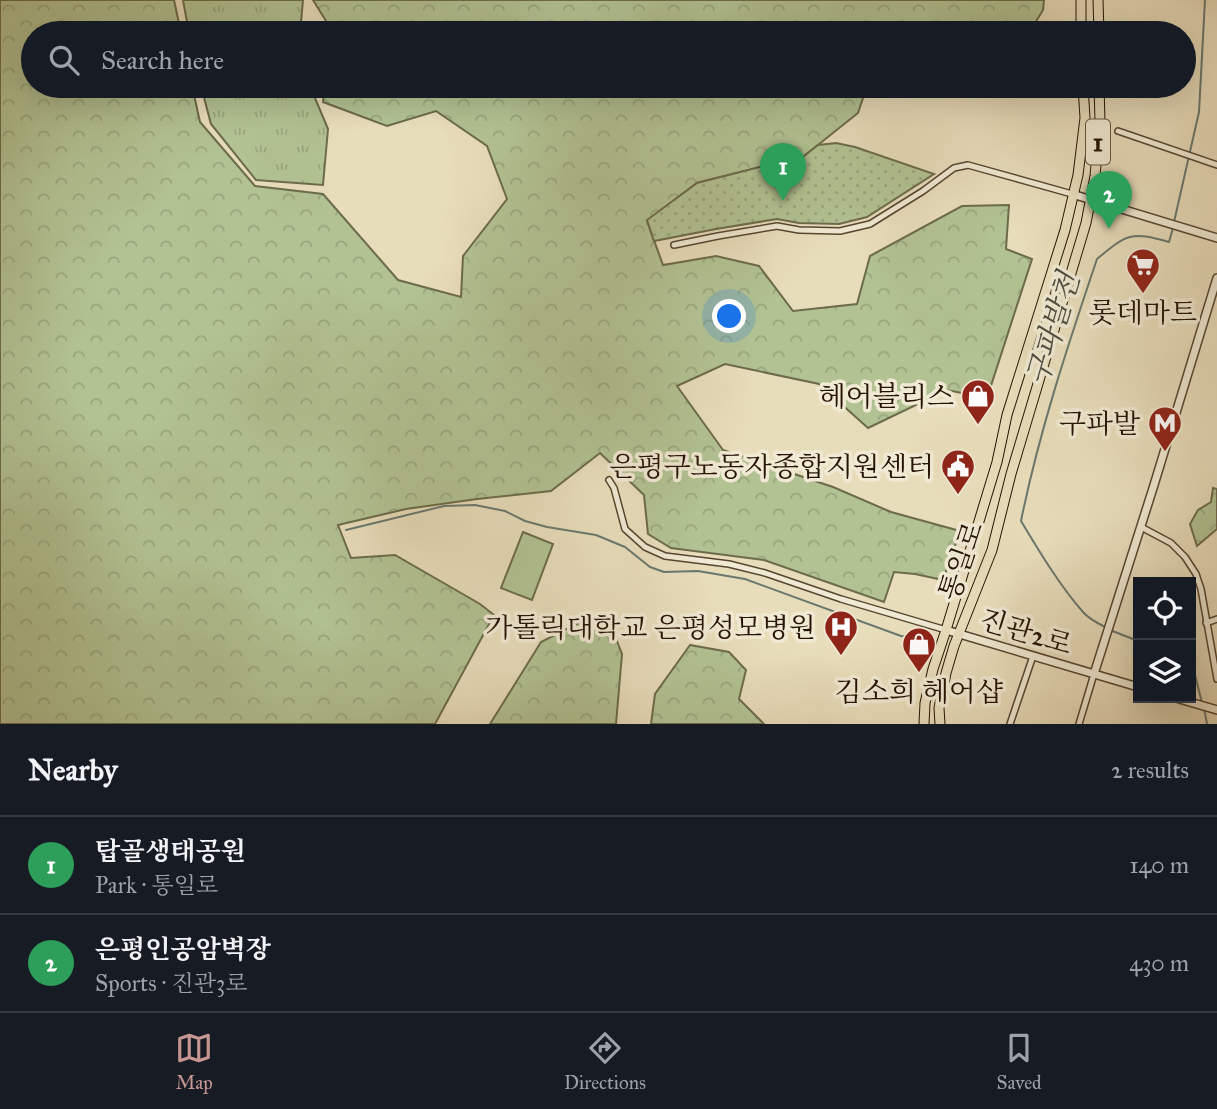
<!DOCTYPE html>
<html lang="en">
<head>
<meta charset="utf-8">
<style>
  :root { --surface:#171b24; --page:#242831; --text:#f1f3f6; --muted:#9ea1a6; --line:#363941; --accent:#c59692 }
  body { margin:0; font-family:"IM FELL Great Primer","Noto Serif KR",serif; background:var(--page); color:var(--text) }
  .controls { position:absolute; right:21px; bottom:21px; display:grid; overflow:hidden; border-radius:0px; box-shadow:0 7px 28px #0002 }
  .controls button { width:63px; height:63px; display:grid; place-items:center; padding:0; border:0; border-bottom:2px solid var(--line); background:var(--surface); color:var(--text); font:35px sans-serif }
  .you { position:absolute; left:730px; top:317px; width:24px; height:24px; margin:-18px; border:5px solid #fff; border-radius:50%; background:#1a73e8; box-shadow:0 0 0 10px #1a73e833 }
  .badge { display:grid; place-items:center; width:46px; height:46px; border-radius:50%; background:var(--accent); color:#fff; font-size:23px; font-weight:700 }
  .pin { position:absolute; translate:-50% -58px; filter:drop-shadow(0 2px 4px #0008) }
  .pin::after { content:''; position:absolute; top:37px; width:24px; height:21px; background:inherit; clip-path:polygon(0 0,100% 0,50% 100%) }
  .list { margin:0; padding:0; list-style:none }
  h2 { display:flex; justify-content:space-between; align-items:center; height:91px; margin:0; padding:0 28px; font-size:30px }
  h2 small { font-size:23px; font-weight:400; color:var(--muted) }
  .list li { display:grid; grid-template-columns:46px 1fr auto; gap:21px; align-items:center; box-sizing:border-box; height:98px; padding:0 28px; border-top:2px solid var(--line) }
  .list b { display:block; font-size:26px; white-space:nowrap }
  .list p { margin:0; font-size:23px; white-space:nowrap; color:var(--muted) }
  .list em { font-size:23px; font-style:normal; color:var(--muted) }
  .icon { flex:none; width:38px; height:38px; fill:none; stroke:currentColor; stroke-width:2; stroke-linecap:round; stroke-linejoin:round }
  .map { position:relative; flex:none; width:1217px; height:724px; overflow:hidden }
  .search { position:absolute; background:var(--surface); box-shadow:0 7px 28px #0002; left:21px; right:21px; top:21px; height:77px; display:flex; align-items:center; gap:18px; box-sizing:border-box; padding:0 24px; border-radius:38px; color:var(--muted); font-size:26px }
  .sheet { height:287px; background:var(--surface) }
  nav { display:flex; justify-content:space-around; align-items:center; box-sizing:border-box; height:98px; border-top:2px solid var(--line); background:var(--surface); font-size:19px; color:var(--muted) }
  nav a { display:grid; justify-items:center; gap:4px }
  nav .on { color:var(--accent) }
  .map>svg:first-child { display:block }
</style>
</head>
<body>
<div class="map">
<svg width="1217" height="724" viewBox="0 0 1217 724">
  <defs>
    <pattern id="grass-tufts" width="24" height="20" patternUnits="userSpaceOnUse" patternTransform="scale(1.75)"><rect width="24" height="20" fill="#b2c293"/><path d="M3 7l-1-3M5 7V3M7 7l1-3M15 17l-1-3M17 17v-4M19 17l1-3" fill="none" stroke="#99a67d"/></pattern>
    <pattern id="forest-crowns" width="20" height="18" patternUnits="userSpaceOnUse" patternTransform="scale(1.75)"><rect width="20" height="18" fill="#b2c293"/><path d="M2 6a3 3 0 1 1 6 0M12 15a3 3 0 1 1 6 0" fill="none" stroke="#99a67d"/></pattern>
    <pattern id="park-dots" width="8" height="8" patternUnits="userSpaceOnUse" patternTransform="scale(1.75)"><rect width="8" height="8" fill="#b2c293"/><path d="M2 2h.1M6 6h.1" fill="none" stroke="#99a67d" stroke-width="1.8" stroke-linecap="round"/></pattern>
  </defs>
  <rect width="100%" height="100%" fill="#e8ddbb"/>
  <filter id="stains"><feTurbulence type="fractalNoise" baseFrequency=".00286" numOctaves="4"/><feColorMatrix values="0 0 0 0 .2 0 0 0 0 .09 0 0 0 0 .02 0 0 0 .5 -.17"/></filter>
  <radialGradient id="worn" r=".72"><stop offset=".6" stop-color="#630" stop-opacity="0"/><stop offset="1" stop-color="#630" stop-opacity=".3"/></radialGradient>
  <g fill="url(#grass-tufts)" stroke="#6c6b4b" stroke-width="2">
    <polygon points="183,0 303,0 300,33 189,33"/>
    <polygon points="201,86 310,86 328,129 323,185 256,180 211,124"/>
  </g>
  <g fill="url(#forest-crowns)" stroke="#6c6b4b" stroke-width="2">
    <polygon points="0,0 174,0 181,33 33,33 33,86 192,86 200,122 255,186 323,194 398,280 461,297 463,256 507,199 487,146 436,111 387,126 323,102 325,86 867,86 858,113 804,156 697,183 647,221 663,265 716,256 759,266 793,311 857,304 870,256 962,206 1009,205 1006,249 1032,259 987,398 947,390 868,428 819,384 725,364 677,386 723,450 833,487 891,512 960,531 943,580 915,574 894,572 884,602 764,560 671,548 648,534 644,495 600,453 551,491 477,499 406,509 338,525 351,558 395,555 480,604 494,615 435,724 0,724"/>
    <polygon points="313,0 1044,0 1043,10 1029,33 944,33 940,27 895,33 331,33 331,29"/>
    <polygon points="1213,488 1217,489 1217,529 1197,546 1190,524 1198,510 1211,502"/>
    <polygon points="578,623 613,631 622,654 616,724 490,724 541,642"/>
    <polygon points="690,645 729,652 746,670 739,699 764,724 651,724 655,694"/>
  </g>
  <polygon fill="url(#park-dots)" stroke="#6c6b4b" stroke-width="2" points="836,143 855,147 934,174 867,217 839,224 799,223 777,219 716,229 654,241 647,220 697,183 804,156 818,145"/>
  <polygon fill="#b2c293" stroke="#6c6b4b" stroke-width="2" points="523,532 553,544 532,600 501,588"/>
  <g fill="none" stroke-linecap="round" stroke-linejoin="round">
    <g stroke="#6a786e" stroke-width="2">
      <polyline points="1174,222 1199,112 1205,0"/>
      <polyline points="346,530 444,506 475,505 505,511 525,521 547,527 596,535 625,547 650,567 664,572 698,571 745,579 901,636 918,639"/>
      <path d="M1105,627C1097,623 1089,619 1083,612C1060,586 1039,551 1021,521C1039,432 1068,345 1097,259C1127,234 1131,231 1169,242L1173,228"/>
      <polyline points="1110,630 1138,641"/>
      <polyline points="1191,669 1195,675 1202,703"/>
      <polyline points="1204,708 1207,724"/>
    </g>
    <g stroke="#564631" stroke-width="8">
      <g id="minor">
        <polyline points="1118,131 1217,165"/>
        <polyline points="674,245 718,236 777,226 799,230 840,231 870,224 923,191 954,168 968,165 1072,194"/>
        <polyline points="609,480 614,488 625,529 645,547 665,556 729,564 765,573 841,599 946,630"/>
        <polyline points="1141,527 1171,543 1185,557 1196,574 1201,589 1217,679"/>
        <polyline points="1206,623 1217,619"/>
        <polyline points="1010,724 1033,656"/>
        <polyline points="1079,724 1094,674"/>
      </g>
    </g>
    <g stroke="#564631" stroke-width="10">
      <g id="tertiary">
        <polyline points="1072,194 1217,238"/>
        <polyline points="946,630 1138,687"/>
        <polyline points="1094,674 1154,485 1217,278"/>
        <polyline points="1176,698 1217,710"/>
      </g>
    </g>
    <g stroke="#261403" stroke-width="11">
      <g id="primary">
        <polyline points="1098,0 1099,33"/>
        <polyline points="1081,33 1081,0"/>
        <polyline points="924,724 925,703 933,669 946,630 997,462 1007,415 1065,230 1078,175 1085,118 1083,86"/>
        <polyline points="940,724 939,708 946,673 954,646 992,550 1011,474 1086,223 1095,176 1100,121 1099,86"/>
      </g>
    </g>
    <use href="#minor" stroke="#f0e9d3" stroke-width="5"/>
    <use href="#tertiary" stroke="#f0e9d3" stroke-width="7"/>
    <use href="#primary" stroke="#e8ddbb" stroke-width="9"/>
  </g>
  <defs>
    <g id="supermarket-pin" transform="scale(1.75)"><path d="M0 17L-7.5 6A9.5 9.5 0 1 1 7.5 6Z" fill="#8f2418" stroke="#f0e9d3"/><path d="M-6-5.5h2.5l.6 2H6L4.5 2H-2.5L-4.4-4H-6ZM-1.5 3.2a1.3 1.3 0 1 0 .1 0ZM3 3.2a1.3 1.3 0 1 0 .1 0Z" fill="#fff"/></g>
    <g id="shop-pin" transform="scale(1.75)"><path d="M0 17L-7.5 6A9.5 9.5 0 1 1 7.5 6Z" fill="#8f2418" stroke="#f0e9d3"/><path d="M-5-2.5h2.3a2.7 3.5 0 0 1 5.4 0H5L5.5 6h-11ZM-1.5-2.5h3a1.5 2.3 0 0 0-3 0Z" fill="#fff"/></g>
    <g id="metro-pin" transform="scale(1.75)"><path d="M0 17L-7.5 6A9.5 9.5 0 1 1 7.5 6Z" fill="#8f2418" stroke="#f0e9d3"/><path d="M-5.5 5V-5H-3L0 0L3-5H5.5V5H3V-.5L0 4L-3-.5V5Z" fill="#fff"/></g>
    <g id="civic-pin" transform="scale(1.75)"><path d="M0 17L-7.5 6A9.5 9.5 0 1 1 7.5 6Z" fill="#8f2418" stroke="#f0e9d3"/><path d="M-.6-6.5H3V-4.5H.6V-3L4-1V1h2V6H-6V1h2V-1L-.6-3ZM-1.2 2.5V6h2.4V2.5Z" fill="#fff"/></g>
    <g id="hospital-pin" transform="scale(1.75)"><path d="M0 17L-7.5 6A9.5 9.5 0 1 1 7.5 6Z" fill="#8f2418" stroke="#f0e9d3"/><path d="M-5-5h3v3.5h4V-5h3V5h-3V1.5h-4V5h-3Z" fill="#fff"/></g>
  </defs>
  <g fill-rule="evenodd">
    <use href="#supermarket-pin" x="1143" y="265"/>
    <use href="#shop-pin" x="978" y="396"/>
    <use href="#metro-pin" x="1165" y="423"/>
    <use href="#civic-pin" x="958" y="466"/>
    <use href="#hospital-pin" x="841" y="627"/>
    <use href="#shop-pin" x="919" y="644"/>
  </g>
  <g text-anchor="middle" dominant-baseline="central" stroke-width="7" stroke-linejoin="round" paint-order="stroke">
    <rect fill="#f0e9d3" stroke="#635441" stroke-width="2" x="1086" y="119.5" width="24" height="45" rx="5"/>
    <g font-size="26" font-weight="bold" fill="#261403">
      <text x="1098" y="142">1</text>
    </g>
    <g font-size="28" fill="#261403" stroke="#f0e9d3" text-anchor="end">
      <text x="1143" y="312" text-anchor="middle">롯데마트</text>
      <text x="954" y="396">헤어블리스</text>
      <text x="1140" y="423">구파발</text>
      <text x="934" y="466">은평구노동자종합지원센터</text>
      <text x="816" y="627">가톨릭대학교 은평성모병원</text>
      <text x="919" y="691" text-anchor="middle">김소희 헤어샵</text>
    </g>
    <g font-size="28" fill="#261403" stroke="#f0e9d3">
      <text transform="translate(961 561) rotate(-71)">통일로</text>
      <text transform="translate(1026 632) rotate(17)">진관2로</text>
    </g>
    <g font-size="30" font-style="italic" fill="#4e4e42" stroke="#f0e9d3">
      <text transform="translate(1053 329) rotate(-73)">구파발천</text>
    </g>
  </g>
  <rect width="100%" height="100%" filter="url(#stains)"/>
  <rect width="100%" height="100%" fill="url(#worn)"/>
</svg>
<div class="controls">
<button><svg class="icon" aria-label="locate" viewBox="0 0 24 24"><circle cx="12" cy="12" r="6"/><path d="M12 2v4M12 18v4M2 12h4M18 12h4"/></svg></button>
<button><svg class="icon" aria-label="layers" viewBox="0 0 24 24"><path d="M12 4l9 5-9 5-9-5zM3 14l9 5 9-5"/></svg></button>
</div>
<div class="you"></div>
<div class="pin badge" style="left:783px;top:201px;background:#2e9e5b">1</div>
<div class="pin badge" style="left:1109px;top:229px;background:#2e9e5b">2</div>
<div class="search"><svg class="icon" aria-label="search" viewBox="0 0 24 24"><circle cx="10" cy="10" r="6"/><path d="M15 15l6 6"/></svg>Search here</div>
</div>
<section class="sheet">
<h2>Nearby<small>2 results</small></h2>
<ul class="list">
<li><span class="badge" style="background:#2e9e5b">1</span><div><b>탑골생태공원</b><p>Park · 통일로</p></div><em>140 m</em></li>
<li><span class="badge" style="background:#2e9e5b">2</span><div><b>은평인공암벽장</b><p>Sports · 진관3로</p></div><em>430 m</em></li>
</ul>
</section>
<nav>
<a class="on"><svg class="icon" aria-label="map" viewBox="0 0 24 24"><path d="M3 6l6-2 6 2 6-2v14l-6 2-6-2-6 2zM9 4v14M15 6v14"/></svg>Map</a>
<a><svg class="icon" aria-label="directions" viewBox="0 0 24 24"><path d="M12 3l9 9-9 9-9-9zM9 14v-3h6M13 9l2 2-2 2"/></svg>Directions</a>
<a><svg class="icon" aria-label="saved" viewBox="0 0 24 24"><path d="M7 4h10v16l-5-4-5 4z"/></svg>Saved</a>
</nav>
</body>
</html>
